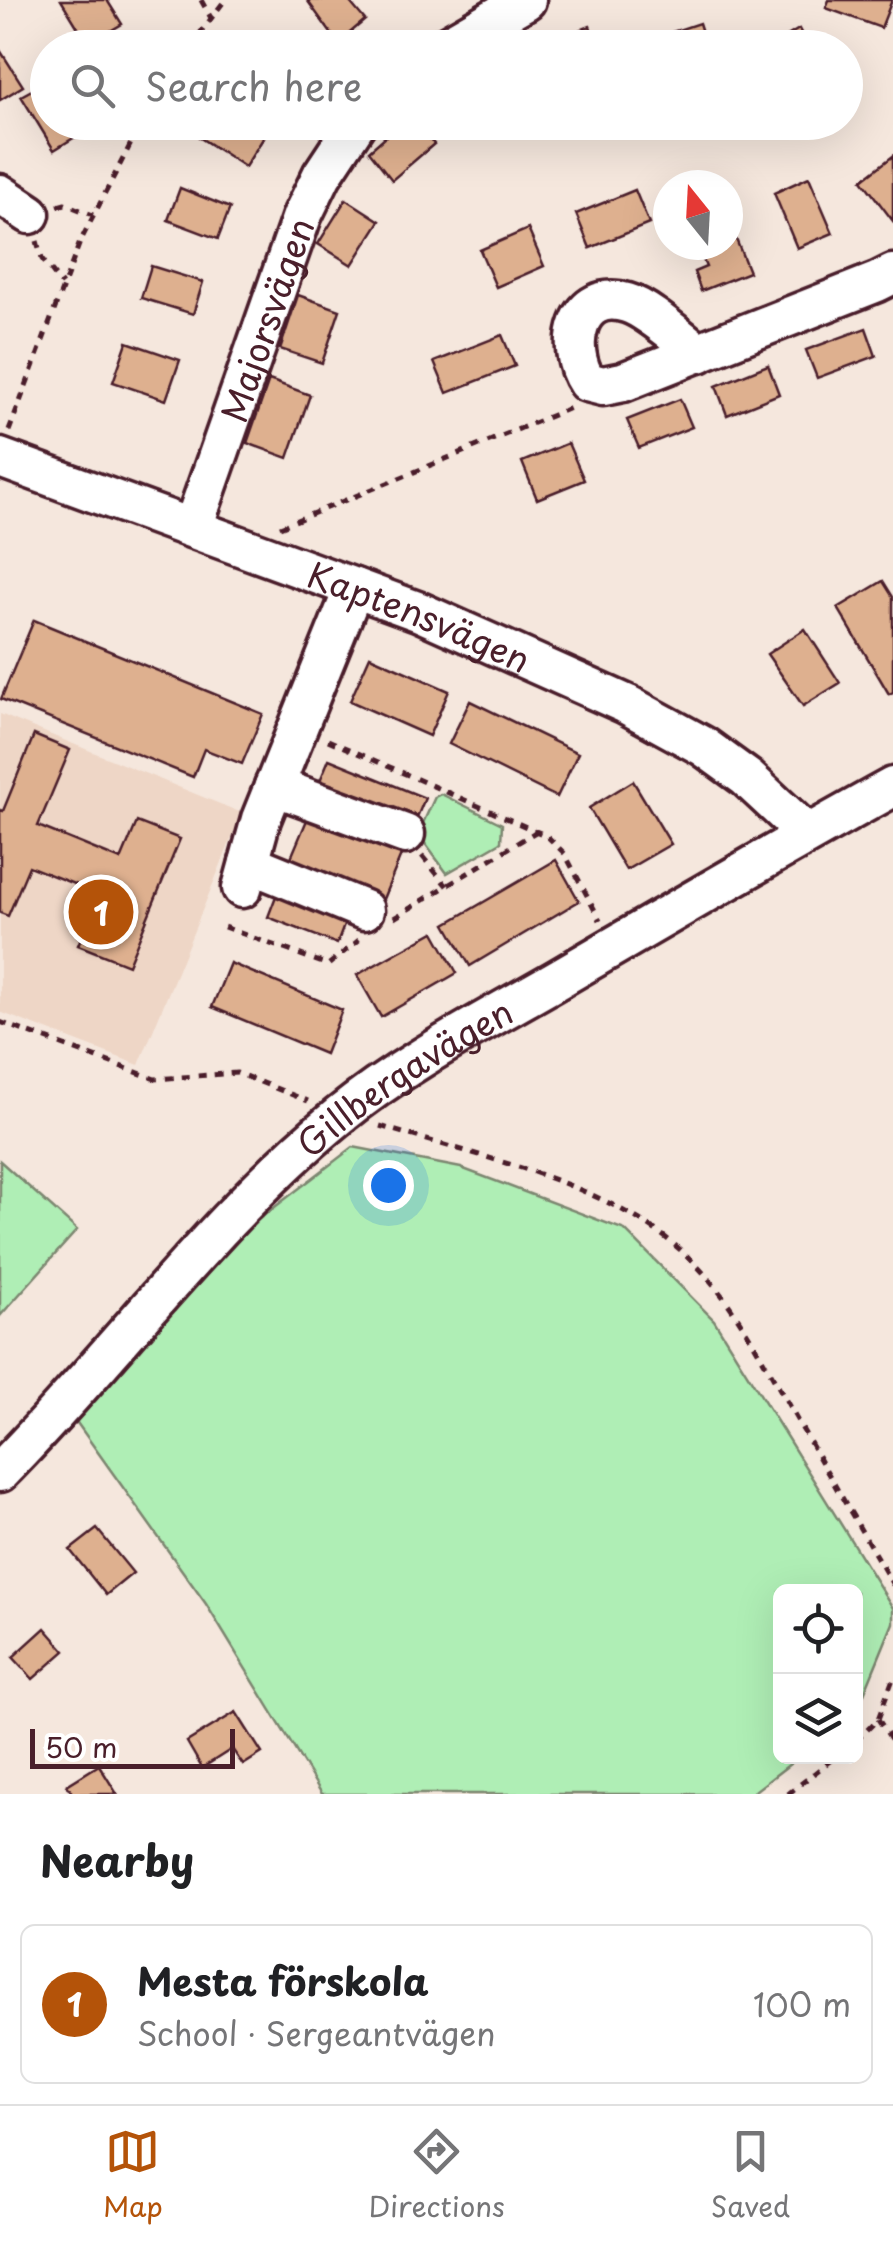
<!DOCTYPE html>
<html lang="en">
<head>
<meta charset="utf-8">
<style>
  :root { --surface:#fff; --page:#f2f2f2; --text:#202124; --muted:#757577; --line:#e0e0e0; --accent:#b45309 }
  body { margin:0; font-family:"Playpen Sans",sans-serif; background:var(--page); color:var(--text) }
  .controls { position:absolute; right:30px; bottom:30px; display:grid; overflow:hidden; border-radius:15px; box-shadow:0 10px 40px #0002 }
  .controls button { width:90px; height:90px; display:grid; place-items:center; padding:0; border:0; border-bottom:2px solid var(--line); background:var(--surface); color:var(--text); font:50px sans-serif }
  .compass { position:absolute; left:653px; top:170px; width:90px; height:90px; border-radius:50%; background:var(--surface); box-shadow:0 10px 40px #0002; rotate:342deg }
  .scale { position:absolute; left:30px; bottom:25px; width:205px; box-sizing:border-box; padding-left:10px; border:5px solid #4a1f2b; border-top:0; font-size:28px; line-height:35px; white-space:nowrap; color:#4a1f2b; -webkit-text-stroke:8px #fff; paint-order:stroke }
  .you { position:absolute; left:388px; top:1185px; width:35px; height:35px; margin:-25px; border:8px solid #fff; border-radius:50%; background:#1a73e8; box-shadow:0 0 0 15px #1a73e833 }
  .badge { display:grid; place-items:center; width:65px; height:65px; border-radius:50%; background:var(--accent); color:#fff; font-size:32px; font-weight:700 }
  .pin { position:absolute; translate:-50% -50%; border:5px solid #fff; box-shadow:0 2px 10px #0006 }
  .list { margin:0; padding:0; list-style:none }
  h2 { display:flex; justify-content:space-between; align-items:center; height:130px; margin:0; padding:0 40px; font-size:42px }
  h2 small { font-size:32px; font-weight:400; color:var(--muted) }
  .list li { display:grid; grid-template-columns:65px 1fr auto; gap:30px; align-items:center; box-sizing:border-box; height:160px; margin:0 20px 20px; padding:0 20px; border:2px solid var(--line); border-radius:15px }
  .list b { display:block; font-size:38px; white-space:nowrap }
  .list p { margin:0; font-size:32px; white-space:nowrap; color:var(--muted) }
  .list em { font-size:32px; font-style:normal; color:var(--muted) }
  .icon { flex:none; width:55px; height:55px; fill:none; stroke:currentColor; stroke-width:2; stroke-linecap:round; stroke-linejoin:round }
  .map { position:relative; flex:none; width:893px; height:1794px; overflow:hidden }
  .search { position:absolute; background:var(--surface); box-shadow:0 10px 40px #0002; left:30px; right:30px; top:30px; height:110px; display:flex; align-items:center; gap:25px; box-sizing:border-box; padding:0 35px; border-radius:55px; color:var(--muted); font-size:38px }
  .sheet { height:310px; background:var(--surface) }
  nav { display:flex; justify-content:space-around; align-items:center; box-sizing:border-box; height:140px; border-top:2px solid var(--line); background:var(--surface); font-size:28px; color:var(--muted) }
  nav a { display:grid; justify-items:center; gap:5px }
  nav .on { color:var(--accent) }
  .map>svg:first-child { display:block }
</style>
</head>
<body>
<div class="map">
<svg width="893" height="1794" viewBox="0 0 893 1794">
  <rect width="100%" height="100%" fill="#f5e7dd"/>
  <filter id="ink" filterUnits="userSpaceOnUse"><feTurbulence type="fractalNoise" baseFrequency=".01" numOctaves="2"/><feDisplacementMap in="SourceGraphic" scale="20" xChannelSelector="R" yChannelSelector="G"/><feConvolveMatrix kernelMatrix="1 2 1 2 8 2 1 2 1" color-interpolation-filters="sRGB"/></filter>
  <g filter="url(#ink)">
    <polygon fill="#eed6c6" points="0,714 242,813 139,1065 0,1012"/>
    <g fill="#afeeb5" stroke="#7c8670" stroke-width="2.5">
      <polygon points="441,794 502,824 501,842 447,873 418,834 435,797"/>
      <polygon points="353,1147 461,1168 625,1230 714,1320 893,1608 893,1623 856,1713 856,1592 780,1592 780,1756 799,1757 751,1794 322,1794 206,1604 75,1420 254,1223"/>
      <polygon points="0,1161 77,1230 0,1316"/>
    </g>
    <g fill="#deb08f" stroke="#4a1f2b" stroke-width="2.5">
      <polygon points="61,0 107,0 122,24 88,44"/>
      <polygon points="307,0 348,0 365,20 338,43"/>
      <polygon points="829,0 892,0 881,28 826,8"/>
      <polygon points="699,23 707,48 667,48 663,35"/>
      <polygon points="590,26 598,48 535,48 535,47"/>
      <polygon points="799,29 809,48 767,48"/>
      <polygon points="0,50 23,86 0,100"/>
      <polygon points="48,81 48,122 84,122 88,129 54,150 21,96"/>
      <polygon points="208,122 241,122 264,137 245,167 199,137"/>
      <polygon points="402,122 416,122 434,144 392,180 369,151"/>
      <polygon points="893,156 893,221 862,180"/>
      <polygon points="809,177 833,233 797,248 774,193"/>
      <polygon points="180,188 230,208 218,239 168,220"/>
      <polygon points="635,190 649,224 590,248 576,214"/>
      <polygon points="346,199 380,221 352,265 318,244"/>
      <polygon points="728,219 749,272 701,291 694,272 706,267 697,245 728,245"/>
      <polygon points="528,229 544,266 496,287 480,250"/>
      <polygon points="151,266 203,282 193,314 141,298"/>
      <polygon points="298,295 340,310 322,363 280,349"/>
      <polygon points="866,328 876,356 817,378 806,350"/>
      <polygon points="502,335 515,366 447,393 434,362"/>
      <polygon points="127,342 180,360 166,400 113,382"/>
      <polygon points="768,365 779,394 727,415 716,386"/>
      <polygon points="269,380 310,395 288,458 247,443"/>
      <polygon points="680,399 692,427 639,448 627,420"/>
      <polygon points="568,443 584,480 537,499 522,462"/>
      <polygon points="883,581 893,597 893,692 889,694 838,608"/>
      <polygon points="34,620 263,714 242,764 204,749 193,777 1,699"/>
      <polygon points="805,629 840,683 803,706 767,654"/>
      <polygon points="370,656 449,691 429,736 350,701"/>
      <polygon points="470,701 578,753 557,797 449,744"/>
      <polygon points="34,735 70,750 38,826 121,860 137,822 180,839 128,965 78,945 99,894 29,866 8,916 0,913 0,810 3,811"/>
      <polygon points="329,759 425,798 415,822 319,783"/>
      <polygon points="633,781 671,844 626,870 589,808"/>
      <polygon points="309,815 402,853 383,899 290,860"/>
      <polygon points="556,860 579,901 470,966 446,924"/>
      <polygon points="279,888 348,915 337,944 268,917"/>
      <polygon points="434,932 457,973 381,1017 357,975"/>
      <polygon points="230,963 342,1010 325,1054 212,1007"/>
      <polygon points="97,1529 133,1573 106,1595 70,1550"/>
      <polygon points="45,1628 65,1651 33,1679 13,1657"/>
      <polygon points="236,1712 262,1753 243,1765 232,1749 202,1768 187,1742"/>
      <polygon points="99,1765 117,1794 73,1794 67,1785"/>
    </g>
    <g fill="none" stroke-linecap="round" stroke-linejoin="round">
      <g stroke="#4a1f2b" stroke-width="45">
        <g id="minor">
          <polyline points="443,48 526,0"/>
          <polyline points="0,194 30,214"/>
          <path d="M699,353C680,339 648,309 627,303C576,288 564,348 587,382L603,386L623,382L877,282L893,274"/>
          <path id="s1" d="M0,458L420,612L626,704L703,746L747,778L807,834"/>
          <path id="s2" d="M193,527L302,216L322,175L357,122"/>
          <polyline points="274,786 405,834"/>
          <polyline points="249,863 364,910"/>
          <polyline points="242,888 261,819 354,588"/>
          <path id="s3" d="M0,1472C115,1356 212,1220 339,1116C405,1062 484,1022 558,979C669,914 780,849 893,787"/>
        </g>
      </g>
      <g stroke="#4a1f2b" stroke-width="5" stroke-dasharray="8 8" stroke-linecap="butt">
        <polyline points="201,0 211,18"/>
        <polyline points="189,48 225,0"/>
        <polyline points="58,206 65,204 93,215"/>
        <polyline points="37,241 42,259 62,285"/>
        <polyline points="9,431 80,242 142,122"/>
        <polyline points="280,527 570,408"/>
        <polyline points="328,740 547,836 565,854 600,920"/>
        <polyline points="422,856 447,886"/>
        <polyline points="394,918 537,831"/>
        <polyline points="224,927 328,965 359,940"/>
        <polyline points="0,1022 155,1079 237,1073 308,1101"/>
        <path d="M380,1126C466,1153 560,1172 638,1219C719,1267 752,1341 797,1420C829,1475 861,1530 893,1585"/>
        <polyline points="878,1719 893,1742"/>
        <polyline points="856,1741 878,1719 893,1679"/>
        <polyline points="788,1794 836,1756"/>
      </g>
      <use href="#minor" stroke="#fff" stroke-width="38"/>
    </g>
  </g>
  <g text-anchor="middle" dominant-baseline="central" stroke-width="8" stroke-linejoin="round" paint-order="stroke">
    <g font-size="35" fill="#4a1f2b" stroke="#fff">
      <text stroke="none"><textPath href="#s2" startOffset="220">Majorsvägen</textPath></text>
      <text stroke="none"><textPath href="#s1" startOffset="448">Kaptensvägen</textPath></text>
      <text stroke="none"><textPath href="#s3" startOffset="568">Gillbergavägen</textPath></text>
    </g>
  </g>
</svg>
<div class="controls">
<button><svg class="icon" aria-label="locate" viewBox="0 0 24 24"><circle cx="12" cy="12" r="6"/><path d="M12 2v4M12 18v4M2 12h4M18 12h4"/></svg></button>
<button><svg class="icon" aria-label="layers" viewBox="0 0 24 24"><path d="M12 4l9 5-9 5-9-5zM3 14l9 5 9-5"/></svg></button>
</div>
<svg class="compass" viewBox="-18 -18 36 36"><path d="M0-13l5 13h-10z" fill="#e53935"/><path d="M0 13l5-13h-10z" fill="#757577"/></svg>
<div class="scale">50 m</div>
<div class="you"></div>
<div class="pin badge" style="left:101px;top:912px">1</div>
<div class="search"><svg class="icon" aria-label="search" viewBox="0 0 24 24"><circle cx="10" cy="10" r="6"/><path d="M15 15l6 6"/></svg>Search here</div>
</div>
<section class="sheet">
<h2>Nearby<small></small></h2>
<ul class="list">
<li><span class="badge">1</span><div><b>Mesta förskola</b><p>School · Sergeantvägen</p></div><em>100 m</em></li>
</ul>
</section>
<nav>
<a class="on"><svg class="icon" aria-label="map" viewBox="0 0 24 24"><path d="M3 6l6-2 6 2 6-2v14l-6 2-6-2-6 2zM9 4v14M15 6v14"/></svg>Map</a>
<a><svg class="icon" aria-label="directions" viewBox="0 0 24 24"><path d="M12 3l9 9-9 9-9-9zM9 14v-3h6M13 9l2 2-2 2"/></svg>Directions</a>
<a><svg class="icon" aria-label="saved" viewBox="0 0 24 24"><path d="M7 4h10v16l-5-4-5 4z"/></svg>Saved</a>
</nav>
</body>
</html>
